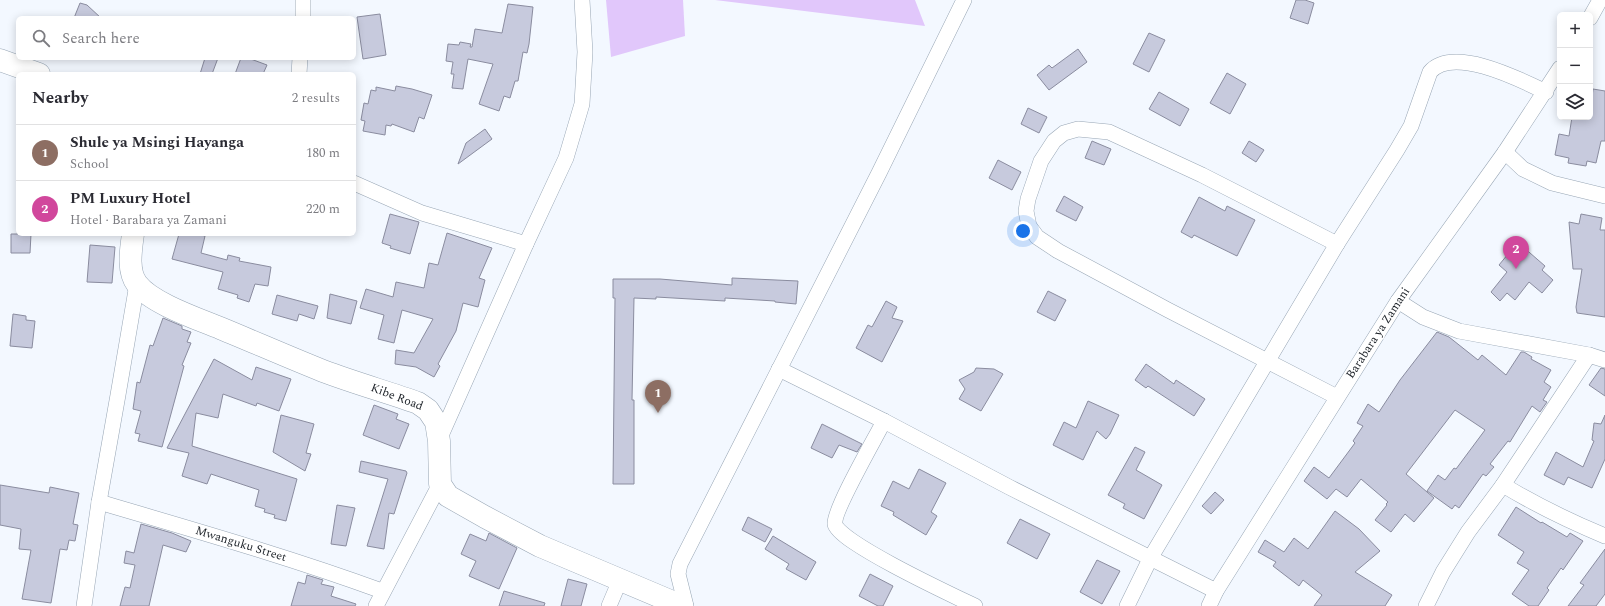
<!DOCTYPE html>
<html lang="en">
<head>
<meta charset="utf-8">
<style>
  :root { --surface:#fff; --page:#f7f7f7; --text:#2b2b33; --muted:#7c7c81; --line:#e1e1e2; --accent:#cc402c }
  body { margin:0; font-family:Spectral,serif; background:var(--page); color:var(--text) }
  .controls { position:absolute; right:12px; top:12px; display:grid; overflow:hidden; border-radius:6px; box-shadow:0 2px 10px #0003 }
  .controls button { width:36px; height:36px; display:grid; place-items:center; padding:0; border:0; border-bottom:1px solid var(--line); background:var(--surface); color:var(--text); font:20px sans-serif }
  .you { position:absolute; left:1023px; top:231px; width:14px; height:14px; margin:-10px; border:3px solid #fff; border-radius:50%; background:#1a73e8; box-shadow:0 0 0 6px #1a73e833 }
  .badge { display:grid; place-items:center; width:26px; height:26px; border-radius:50%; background:var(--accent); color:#fff; font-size:13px; font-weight:700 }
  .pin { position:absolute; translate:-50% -33px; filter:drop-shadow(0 1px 2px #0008) }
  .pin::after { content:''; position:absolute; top:21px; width:14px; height:12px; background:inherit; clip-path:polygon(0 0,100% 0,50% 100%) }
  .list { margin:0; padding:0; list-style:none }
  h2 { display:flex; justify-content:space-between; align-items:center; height:52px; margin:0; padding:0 16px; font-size:17px }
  h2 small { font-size:13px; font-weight:400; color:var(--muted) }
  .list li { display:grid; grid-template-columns:26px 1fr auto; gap:12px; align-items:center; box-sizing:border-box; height:56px; padding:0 16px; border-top:1px solid var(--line) }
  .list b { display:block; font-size:15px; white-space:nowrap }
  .list p { margin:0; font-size:13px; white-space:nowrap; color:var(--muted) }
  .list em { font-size:13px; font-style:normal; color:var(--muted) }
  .icon { flex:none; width:22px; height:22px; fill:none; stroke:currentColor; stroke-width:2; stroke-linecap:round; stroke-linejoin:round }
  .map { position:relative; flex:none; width:1605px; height:606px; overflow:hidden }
  .search { position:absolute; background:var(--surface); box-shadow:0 2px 10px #0003; left:16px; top:16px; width:340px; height:44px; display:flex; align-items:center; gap:10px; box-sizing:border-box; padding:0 14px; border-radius:6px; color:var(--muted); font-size:15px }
  .panel { position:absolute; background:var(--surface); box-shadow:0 2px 10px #0003; left:16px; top:72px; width:340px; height:164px; border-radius:6px }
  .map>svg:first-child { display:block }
</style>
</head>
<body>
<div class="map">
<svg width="1605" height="606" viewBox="0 0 1605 606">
  <rect width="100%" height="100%" fill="#f3f8ff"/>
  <g fill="#e1c7fb">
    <polygon points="606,0 683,0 685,36 611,57"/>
    <polygon points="715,0 915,0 925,26"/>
  </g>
  <g fill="#c7cadd" stroke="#8a8c9f">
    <polygon points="1296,0 1305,0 1314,3 1308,24 1290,18"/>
    <polygon points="80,3 87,5 101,18 74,18"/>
    <polygon points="508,4 533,7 529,44 527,53 523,52 518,81 515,81 510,98 504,96 499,111 479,104 493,64 468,59 463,89 452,88 454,74 451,74 453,62 446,61 448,44 459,45 460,42 471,44 470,47 472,47 475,29 502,33"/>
    <polygon points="380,14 386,55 363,59 357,17"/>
    <polygon points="1149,33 1165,40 1149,72 1133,64"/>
    <polygon points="1078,49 1087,62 1049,90 1037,75 1049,65 1052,68"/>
    <polygon points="205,58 218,58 212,74 200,74"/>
    <polygon points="241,58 248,58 267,65 263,74 235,74"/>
    <polygon points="1227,73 1246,84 1230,114 1210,103"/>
    <polygon points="396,86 412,89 432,95 424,119 419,117 414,132 392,124 391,126 386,125 385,135 363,131 365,121 361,120 364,103 368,104 371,90 376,91 376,87 395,91"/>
    <polygon points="1593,89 1605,91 1605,141 1601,141 1596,163 1587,161 1586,166 1568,163 1569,158 1555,155 1559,134 1569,136 1572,117 1590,117 1590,97 1592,97"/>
    <polygon points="1159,92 1189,109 1180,126 1149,109"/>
    <polygon points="1028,108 1047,117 1039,133 1021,124"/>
    <polygon points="485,129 492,139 458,164 466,143"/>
    <polygon points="1092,141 1111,149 1104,165 1085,158"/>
    <polygon points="1249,141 1264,150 1256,162 1242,153"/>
    <polygon points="998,160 1021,172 1012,190 989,178"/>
    <polygon points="1064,196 1083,207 1076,221 1056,211"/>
    <polygon points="1199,197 1225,211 1227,206 1255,220 1237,256 1194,235 1192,238 1181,232"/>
    <polygon points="390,214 419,222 410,254 390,248 391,246 382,243"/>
    <polygon points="1581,214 1602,218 1600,230 1605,230 1605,317 1577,313 1576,307 1582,269 1573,269 1569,222 1579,224"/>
    <polygon points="447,233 492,248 479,278 485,280 478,307 463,303 456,331 438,364 440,366 434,377 416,367 395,364 396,350 414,353 433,319 402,310 394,343 378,339 384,315 360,308 366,289 393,297 396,282 424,288 429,263 438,265"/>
    <polygon points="11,234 31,234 30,253 11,253"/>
    <polygon points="179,234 197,234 205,236 201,253 227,260 228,255 240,258 239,261 271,267 268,286 255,284 249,302 237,298 238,295 218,289 223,272 172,259"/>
    <polygon points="90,245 115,247 112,283 87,282"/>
    <polygon points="1522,246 1545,266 1542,270 1553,280 1542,293 1529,282 1515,300 1507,293 1500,301 1491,292 1507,272 1499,265 1508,254 1512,258"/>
    <polygon points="732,278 798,281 796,304 775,302 775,301 725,298 725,301 656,297 656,299 634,298 632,400 634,400 634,484 613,484 615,298 613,298 613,279 660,279 732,285"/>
    <polygon points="1048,291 1066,300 1055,321 1037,312"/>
    <polygon points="330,294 357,301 351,324 327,318"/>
    <polygon points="277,295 318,306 314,319 299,314 297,321 272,314"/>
    <polygon points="886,301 897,307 892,318 903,321 882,362 856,348 868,325 872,327"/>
    <polygon points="13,314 26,316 26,320 35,321 32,348 10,346"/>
    <polygon points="163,318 182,326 182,329 191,332 187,342 191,343 182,365 184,366 162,447 138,441 140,434 135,433 141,411 133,409 137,382 140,383 150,345 153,346"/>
    <polygon points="1437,332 1449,337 1478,360 1482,355 1506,375 1521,352 1524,352 1532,357 1531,359 1551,370 1544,382 1551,387 1543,400 1547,402 1540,412 1532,406 1510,442 1508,441 1490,464 1494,467 1486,476 1483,474 1459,508 1455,505 1452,509 1427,491 1438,475 1445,480 1454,468 1456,469 1485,430 1455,410 1406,474 1434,498 1414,522 1405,514 1391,532 1375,520 1387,505 1386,504 1388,502 1361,479 1347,497 1336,489 1327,499 1304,481 1314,467 1329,478 1355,443 1353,441 1363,426 1357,423 1368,404 1379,412 1400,380"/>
    <polygon points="214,359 252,380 256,367 291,379 279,411 257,403 256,406 223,394 218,418 196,413 192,446 297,479 286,521 274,518 275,515 264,512 265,509 255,506 259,490 211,474 207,484 182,476 189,453 167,448"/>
    <polygon points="1146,364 1174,384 1176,380 1205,399 1194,416 1148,386 1146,388 1135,380"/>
    <polygon points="976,368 994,369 1003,374 981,411 959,399 965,389 959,380 974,372"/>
    <polygon points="1601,368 1605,369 1605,396 1589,385"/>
    <polygon points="1088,401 1119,415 1110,434 1106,439 1097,431 1083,460 1053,445 1064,422 1076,428"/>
    <polygon points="374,405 398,414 396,419 409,424 399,449 363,435"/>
    <polygon points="281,415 314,424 306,453 311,454 305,471 273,452"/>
    <polygon points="1605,415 1605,459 1592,488 1568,477 1564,485 1544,475 1556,452 1583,467 1594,441 1592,440 1594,423 1601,424"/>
    <polygon points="822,424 862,444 857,452 839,445 832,458 811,448"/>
    <polygon points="1135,447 1145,452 1136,470 1162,485 1144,519 1123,508 1125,504 1108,495"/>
    <polygon points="361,461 406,471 407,473 394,514 389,513 384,549 367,546 388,479 359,472"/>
    <polygon points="919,469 946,483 931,512 937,516 926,535 893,515 894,512 881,506 893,481 909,489"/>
    <polygon points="0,485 49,493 50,487 79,493 73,524 78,525 75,541 69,540 67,550 60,549 51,603 22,599 31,550 19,549 21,529 0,525"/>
    <polygon points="1215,492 1224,500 1211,514 1202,506"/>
    <polygon points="337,505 355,508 346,546 331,544"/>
    <polygon points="1516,507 1541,523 1542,522 1567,537 1570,533 1583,541 1563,570 1561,568 1547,588 1549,590 1538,606 1529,606 1512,594 1529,570 1517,563 1524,552 1498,535"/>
    <polygon points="1335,511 1359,529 1380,551 1355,572 1392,595 1385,606 1314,606 1322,595 1303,580 1299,586 1273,566 1276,562 1258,552 1265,540 1284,552 1294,538 1308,549"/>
    <polygon points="748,517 772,529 765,542 742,530"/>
    <polygon points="1020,519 1050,534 1037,559 1007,543"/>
    <polygon points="141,524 172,533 191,541 186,552 163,545 149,606 120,606 125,587 130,588 135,565 124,563 126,551 134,553"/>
    <polygon points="489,533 517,548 499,589 469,576 476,561 461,554 470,534 486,541"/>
    <polygon points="773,536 816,562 806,580 786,569 789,564 765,549"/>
    <polygon points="1605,549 1605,594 1596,606 1568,606 1584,585 1580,583"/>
    <polygon points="1097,560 1120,571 1102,604 1080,592"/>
    <polygon points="870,574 893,586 883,606 878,606 859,596"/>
    <polygon points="307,575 323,580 321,584 334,587 331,596 356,604 355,606 291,606 298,582 305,584"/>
    <polygon points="568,579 587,584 581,606 561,606"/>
    <polygon points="504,591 545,603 544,606 499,606"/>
  </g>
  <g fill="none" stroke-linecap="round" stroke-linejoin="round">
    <g stroke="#98a6b5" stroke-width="16">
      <g id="street">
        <polyline points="303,18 303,0"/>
        <polyline points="1590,18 1600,0"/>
        <polyline points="299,74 300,58"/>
        <polyline points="1505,152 1523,169 1552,183 1605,196"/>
        <polyline points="354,183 422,213 526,244"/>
        <polyline points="1337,244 1202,175 1109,132 1078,129 1064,133 1054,141 1041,161 1028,199 1026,211 1029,226 1037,237 1058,251 1168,310 1337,397"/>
        <polyline points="1398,301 1423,317 1459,331 1589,355 1605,360"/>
        <polyline points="779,369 884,421 1009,487 1216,591"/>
        <path d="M884,421C876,437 833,511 835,524C838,542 954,596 975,606"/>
        <polyline points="439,440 526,244 566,158 582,104 585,52 582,0"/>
        <path d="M1503,485C1536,505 1569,521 1605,536"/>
        <path d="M99,502C194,530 289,557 382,591"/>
        <polyline points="84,606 99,502 118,395 137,284"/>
        <polyline points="376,606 440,484"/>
        <polyline points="609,606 620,580"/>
        <polyline points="686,606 678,574 680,564 879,173 964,0"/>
        <path d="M1127,606L1151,557L1337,244L1397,150L1411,126L1430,72C1453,45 1521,80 1546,92"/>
        <polyline points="1209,606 1216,591 1398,301 1505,152 1560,68"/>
        <polyline points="1426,606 1443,572 1468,532 1503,485 1589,355"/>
      </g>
    </g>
    <g stroke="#98a6b5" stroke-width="23">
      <g id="secondary">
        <polyline points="0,60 39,74"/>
        <path d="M133,234C131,249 127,271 137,284C151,303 198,319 220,328C254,342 288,357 323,371C355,383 387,392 418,403L428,410L436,422L439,441L440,484L448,496L485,517L540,546L682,606"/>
      </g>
    </g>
    <use href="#street" stroke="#fff" stroke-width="15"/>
    <use href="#secondary" stroke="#fff" stroke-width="22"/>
  </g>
  <g text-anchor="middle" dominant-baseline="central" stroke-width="3" stroke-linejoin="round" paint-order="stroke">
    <g font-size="12" fill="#1c2127" stroke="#fff">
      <text transform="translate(1378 333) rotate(-57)">Barabara ya Zamani</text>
      <text transform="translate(397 397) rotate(21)">Kibe Road</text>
      <text transform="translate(241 544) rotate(17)">Mwanguku Street</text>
    </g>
  </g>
</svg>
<div class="controls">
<button>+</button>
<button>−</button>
<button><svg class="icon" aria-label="layers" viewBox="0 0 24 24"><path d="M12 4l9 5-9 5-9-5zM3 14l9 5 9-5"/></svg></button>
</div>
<div class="you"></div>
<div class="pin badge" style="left:658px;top:413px;background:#8d6e63">1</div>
<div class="pin badge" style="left:1516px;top:269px;background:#d1479c">2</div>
<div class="search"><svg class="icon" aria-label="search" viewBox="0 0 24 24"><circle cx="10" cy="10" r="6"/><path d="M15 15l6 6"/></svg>Search here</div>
<section class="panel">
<h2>Nearby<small>2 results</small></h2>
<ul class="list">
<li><span class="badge" style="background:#8d6e63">1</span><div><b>Shule ya Msingi Hayanga</b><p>School</p></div><em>180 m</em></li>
<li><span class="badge" style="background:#d1479c">2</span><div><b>PM Luxury Hotel</b><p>Hotel · Barabara ya Zamani</p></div><em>220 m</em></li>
</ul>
</section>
</div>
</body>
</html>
